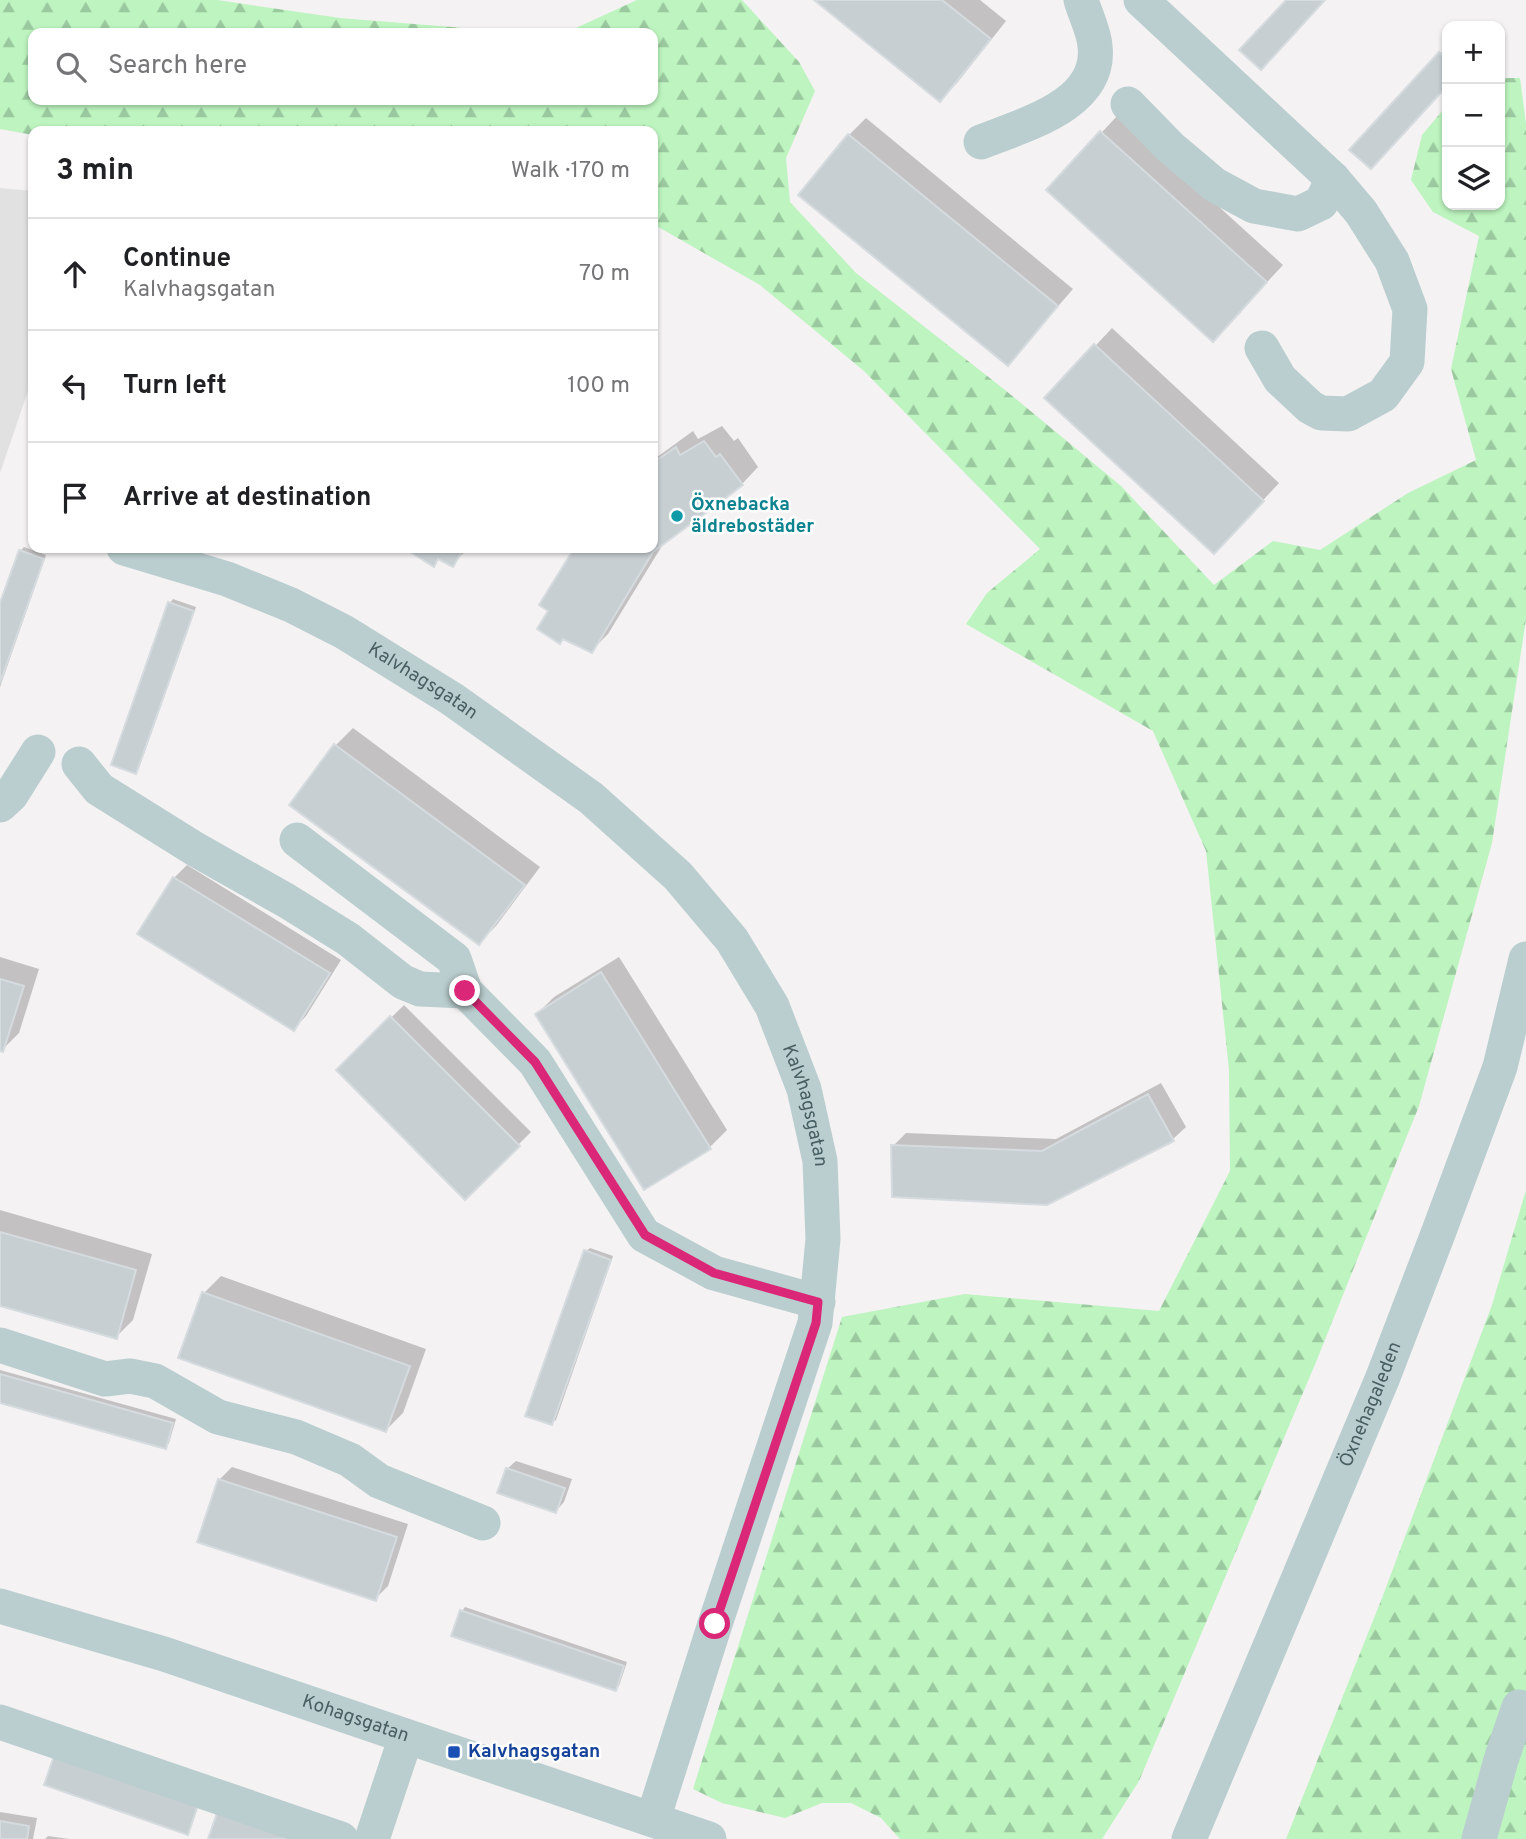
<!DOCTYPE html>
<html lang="en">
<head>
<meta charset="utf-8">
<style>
  :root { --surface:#fff; --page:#f6f6f6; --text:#202124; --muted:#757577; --line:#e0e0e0 }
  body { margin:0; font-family:Overpass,sans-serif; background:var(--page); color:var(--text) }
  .controls { position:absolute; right:21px; top:21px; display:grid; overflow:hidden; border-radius:14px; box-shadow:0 2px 5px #0004 }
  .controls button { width:63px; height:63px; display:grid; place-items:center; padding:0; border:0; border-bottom:2px solid var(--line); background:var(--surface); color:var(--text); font:35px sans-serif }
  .stop { position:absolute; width:21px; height:21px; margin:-16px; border:5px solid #db2777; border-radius:50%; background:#fff }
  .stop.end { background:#db2777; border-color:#fff; box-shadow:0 2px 7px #0008 }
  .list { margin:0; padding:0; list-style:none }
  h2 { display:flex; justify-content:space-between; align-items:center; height:91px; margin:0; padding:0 28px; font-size:30px }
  h2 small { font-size:23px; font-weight:400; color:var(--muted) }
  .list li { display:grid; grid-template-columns:46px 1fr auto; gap:21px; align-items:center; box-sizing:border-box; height:112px; padding:0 28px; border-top:2px solid var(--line) }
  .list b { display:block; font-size:26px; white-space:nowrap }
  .list p { margin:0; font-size:23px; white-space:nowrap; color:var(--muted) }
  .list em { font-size:23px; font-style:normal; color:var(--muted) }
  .icon { flex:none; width:38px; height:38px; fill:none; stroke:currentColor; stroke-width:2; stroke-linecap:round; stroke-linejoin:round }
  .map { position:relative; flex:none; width:1526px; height:1839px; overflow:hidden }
  .search { position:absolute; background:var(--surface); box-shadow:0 2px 5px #0004; left:28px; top:28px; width:630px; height:77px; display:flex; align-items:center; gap:18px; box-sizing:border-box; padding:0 24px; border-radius:14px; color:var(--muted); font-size:26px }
  .panel { position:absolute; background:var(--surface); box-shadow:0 2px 5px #0004; left:28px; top:126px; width:630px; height:427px; border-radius:14px }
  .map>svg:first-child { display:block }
</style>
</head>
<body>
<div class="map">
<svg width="1526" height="1839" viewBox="0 0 1526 1839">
  <defs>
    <pattern id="forest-firs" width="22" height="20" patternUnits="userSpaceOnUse" patternTransform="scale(1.75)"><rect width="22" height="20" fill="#bdf4bf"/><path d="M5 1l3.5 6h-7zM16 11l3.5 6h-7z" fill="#9bc99f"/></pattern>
  </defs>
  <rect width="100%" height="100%" fill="#f4f2f3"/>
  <polygon fill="#e2e1e2" points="0,188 33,191 33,376 0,473"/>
  <g fill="url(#forest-firs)">
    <polygon points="0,0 217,0 340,18 524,33 33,33 33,100 653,100 653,33 565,33 637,0 742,0 799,62 815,91 786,158 790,202 856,273 1005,390 1121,486 1214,585 1273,541 1320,550 1408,493 1476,460 1451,369 1479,236 1433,212 1411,180 1422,135 1447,105 1447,205 1500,205 1500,78 1520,78 1526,124 1526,619 1492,843 1419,1106 1316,1362 1139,1781 1102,1839 900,1839 881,1818 851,1803 822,1803 785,1818 722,1803 693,1789 842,1317 965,1294 1159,1311 1230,1171 1229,1070 1206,851 1153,731 966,624 987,593 1040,549 864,371 760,285 653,224 653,131 33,131 33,135 0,129"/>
    <polygon points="1526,1190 1526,1839 1286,1839 1382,1598 1492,1305"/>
  </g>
  <g fill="#0003">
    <polygon points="817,0 980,0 1006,21 957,83 940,99"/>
    <polygon points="1444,50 1447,53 1447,84 1371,167 1352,150"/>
    <polygon points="1118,115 1283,265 1229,323 1048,190"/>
    <polygon points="866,118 1073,289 1008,364 849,135"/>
    <polygon points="1112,328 1279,483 1231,535 1047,398"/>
    <polygon points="722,426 734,441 738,438 758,467 742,484 665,541 608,634 591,651 564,638 560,642 551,610 576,549 573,548 653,548 653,460 693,431 698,439"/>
    <polygon points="24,547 46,555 0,687 0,608 20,551"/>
    <polygon points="410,548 469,548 452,564 440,558 434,564"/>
    <polygon points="173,599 196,607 139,768 136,772 170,603"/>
    <polygon points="353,728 540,867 496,926 479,943 292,805 336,745"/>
    <polygon points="187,865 341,960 306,1016 294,1029 174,878"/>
    <polygon points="0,957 39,969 19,1033 2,1050 0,1050"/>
    <polygon points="619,957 727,1130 710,1147 645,1188 537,1014 554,997"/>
    <polygon points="404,1005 531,1132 465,1198 338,1070"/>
    <polygon points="1161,1083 1186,1127 1173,1139 1047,1203 893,1146 906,1133 1056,1139"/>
    <polygon points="0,1210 152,1254 133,1320 116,1337 0,1304"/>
    <polygon points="590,1248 613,1256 556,1420 552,1423 586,1251"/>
    <polygon points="221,1276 426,1349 403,1413 386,1430 204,1293"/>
    <polygon points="0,1370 176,1419 169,1443 165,1447 0,1401"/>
    <polygon points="516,1461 572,1479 564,1502 556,1511 507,1469"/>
    <polygon points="232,1467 408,1524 388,1586 375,1599 219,1480"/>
    <polygon points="465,1607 627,1662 619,1686 615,1689 462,1611"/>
    <polygon points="0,1812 37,1818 33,1839 0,1839"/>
    <polygon points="48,1836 69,1839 45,1839"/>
  </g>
  <g fill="#c8cfd2" stroke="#d5dbde" stroke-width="2">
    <polygon points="814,0 942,0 991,39 940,102"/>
    <polygon points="1286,0 1325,0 1261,70 1239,50"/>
    <polygon points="1439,52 1447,60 1447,86 1371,169 1349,150"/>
    <polygon points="1100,131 1267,282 1213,342 1046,190"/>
    <polygon points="848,134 1058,306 1008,366 798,195"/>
    <polygon points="1094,344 1264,501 1214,554 1044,398"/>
    <polygon points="704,441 716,457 720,454 743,485 653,552 592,653 563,639 560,644 537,629 548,611 539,605 573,550 570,548 653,548 653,463 676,447 680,455"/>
    <polygon points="408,548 464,548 453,567 438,559 434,567 407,550"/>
    <polygon points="19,550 44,559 0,683 0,603"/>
    <polygon points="168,602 194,611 136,774 111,765"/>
    <polygon points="334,744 525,885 479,945 289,805"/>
    <polygon points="173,877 330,973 294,1031 137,934"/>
    <polygon points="601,972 711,1149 644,1190 535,1014"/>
    <polygon points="0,979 24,986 3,1052 0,1051"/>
    <polygon points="390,1016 520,1146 465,1200 336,1070"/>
    <polygon points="1148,1094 1174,1141 1047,1205 892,1197 891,1145 1042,1151"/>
    <polygon points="0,1232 136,1270 117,1339 0,1306"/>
    <polygon points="584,1250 611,1260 552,1425 525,1416"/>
    <polygon points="202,1292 410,1366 386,1432 178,1358"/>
    <polygon points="0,1374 173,1423 166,1449 0,1403"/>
    <polygon points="506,1468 565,1488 556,1513 497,1493"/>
    <polygon points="218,1479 397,1537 376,1601 197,1542"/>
    <polygon points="460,1610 624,1666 616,1691 451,1636"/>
    <polygon points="54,1756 198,1805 188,1835 44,1785"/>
    <polygon points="217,1813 294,1839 208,1839"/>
    <polygon points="0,1821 29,1826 27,1839 0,1839"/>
  </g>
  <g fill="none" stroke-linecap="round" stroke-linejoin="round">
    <g stroke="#bbcecf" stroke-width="35">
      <polyline points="1141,0 1333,179 1361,212 1392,261 1410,309 1407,362 1383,395 1348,414 1321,413 1310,407 1280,379 1262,348"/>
      <polyline points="1128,104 1170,147 1215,185 1254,206 1298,214 1321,203 1333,179"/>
      <path d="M981,142C1023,125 1102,105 1095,46C1094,31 1085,14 1081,0"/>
      <path id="s1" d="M124,548L227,579L291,605L344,632L452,699L591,798L678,876L732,940L772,1006L804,1089L820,1161L823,1239L815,1323L715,1624L653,1819"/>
      <polyline points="79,764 99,789 195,849 287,901 348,939 403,982 420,989 465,991 535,1062 644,1235 714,1273 818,1302"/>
      <polyline points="0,805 11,795 38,752"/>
      <polyline points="297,840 454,959 465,991"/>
      <polyline points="0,1345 105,1379 130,1376 155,1381 218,1417 296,1437 350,1460 379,1481 483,1523"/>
      <path id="s2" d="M0,1606L164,1654L709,1839"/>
      <polyline points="0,1722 341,1839"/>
      <polyline points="372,1839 406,1737"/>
      <path id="s3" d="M1189,1839L1383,1377L1439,1231L1500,1067L1526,959"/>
      <polyline points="1479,1839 1501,1760 1519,1707"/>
    </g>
  </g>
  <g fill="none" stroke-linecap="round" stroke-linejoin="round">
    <polyline stroke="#db2777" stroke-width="9" points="465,991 535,1062 645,1235 714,1273 818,1302 816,1323 715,1624"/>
  </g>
  <circle fill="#0f9aa8" stroke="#fff" stroke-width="2.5" cx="677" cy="516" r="7"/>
  <rect fill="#1a4fb4" stroke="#fff" stroke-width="2.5" x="447" y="1745" width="14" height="14" rx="3.5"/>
  <g text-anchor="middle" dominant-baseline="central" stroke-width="5" stroke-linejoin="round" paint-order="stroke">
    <g font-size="19" font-weight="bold" fill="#0d838f" stroke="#fff" text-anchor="start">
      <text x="691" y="505">Öxnebacka<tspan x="691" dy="22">äldrebostäder</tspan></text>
    </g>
    <g font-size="19" fill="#475f62" stroke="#fff">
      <text stroke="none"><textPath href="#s1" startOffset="329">Kalvhagsgatan</textPath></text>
      <text stroke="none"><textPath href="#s1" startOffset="917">Kalvhagsgatan</textPath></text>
      <text stroke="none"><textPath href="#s3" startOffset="471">Öxnehagaleden</textPath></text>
      <text stroke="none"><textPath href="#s2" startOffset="373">Kohagsgatan</textPath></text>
    </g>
    <g font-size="19" font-weight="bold" fill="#164399" stroke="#fff" text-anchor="start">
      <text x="468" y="1752">Kalvhagsgatan</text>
    </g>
  </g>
</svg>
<div class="controls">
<button>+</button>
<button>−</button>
<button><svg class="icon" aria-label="layers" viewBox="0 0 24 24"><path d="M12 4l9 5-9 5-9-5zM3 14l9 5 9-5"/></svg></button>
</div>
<div class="stop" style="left:715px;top:1624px"></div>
<div class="stop end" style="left:465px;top:991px"></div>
<div class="search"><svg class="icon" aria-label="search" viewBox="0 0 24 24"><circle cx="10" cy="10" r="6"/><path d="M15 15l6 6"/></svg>Search here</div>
<section class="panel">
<h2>3 min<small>Walk · 170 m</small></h2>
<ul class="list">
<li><svg class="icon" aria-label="ahead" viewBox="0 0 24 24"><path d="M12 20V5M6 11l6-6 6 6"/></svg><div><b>Continue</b><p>Kalvhagsgatan</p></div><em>70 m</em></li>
<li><svg class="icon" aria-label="left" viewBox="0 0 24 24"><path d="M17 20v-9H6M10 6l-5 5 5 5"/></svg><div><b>Turn left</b></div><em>100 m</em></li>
<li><svg class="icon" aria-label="arrive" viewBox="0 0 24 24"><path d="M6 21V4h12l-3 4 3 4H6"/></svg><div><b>Arrive at destination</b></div></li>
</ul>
</section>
</div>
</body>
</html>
